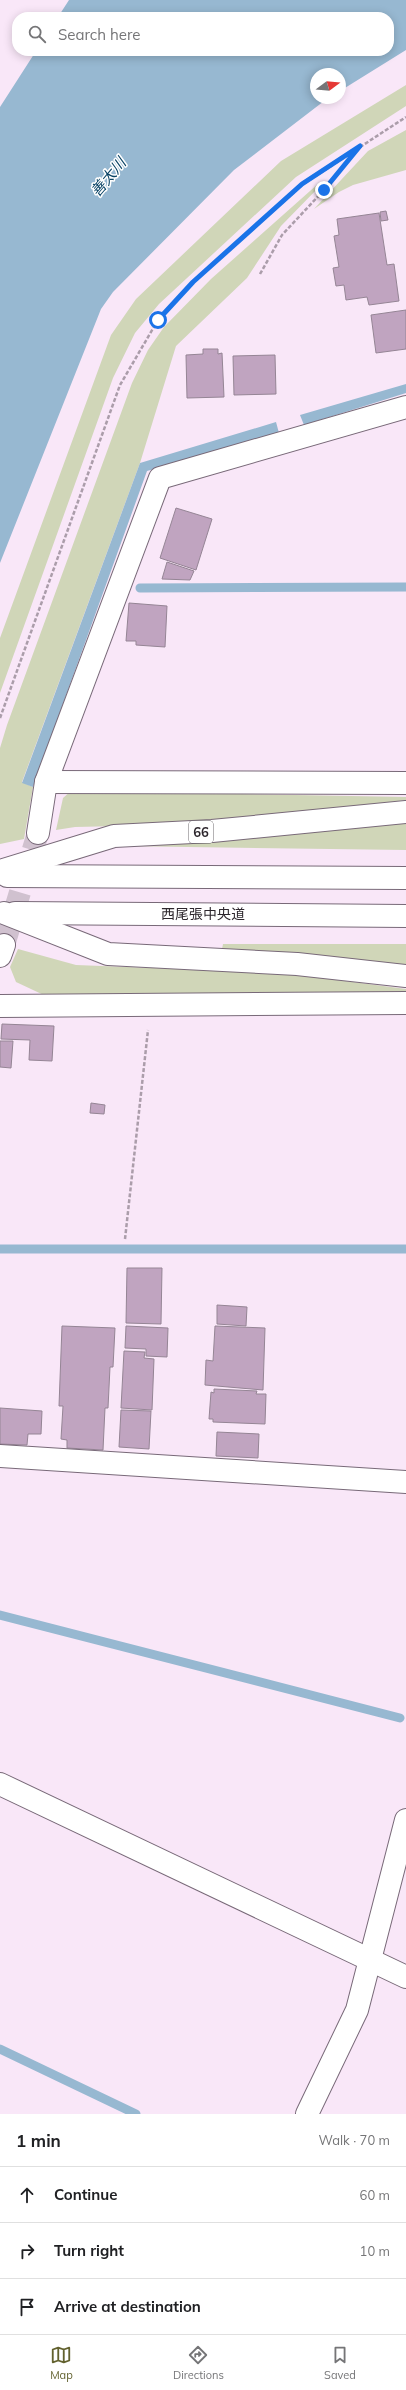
<!DOCTYPE html>
<html lang="en">
<head>
<meta charset="utf-8">
<style>
  :root { --surface:#fff; --page:#f2f2f2; --text:#202124; --muted:#757577; --line:#e0e0e0; --accent:#62612e }
  body { margin:0; font-family:Mulish,"Noto Sans JP",sans-serif; background:var(--page); color:var(--text) }
  .compass { position:absolute; left:310px; top:68px; width:36px; height:36px; border-radius:50%; background:var(--surface); box-shadow:0 2px 10px #0003; rotate:74deg }
  .stop { position:absolute; width:12px; height:12px; margin:-9px; border:3px solid #1a73e8; border-radius:50%; background:#fff }
  .stop.end { background:#1a73e8; border-color:#fff; box-shadow:0 1px 4px #0008 }
  .list { margin:0; padding:0; list-style:none }
  h2 { display:flex; justify-content:space-between; align-items:center; height:52px; margin:0; padding:0 16px; font-size:17px }
  h2 small { font-size:13px; font-weight:400; color:var(--muted) }
  .list li { display:grid; grid-template-columns:26px 1fr auto; gap:12px; align-items:center; box-sizing:border-box; height:56px; padding:0 16px; border-top:1px solid var(--line) }
  .list b { display:block; font-size:15px; white-space:nowrap }
  .list em { font-size:13px; font-style:normal; color:var(--muted) }
  .icon { flex:none; width:22px; height:22px; fill:none; stroke:currentColor; stroke-width:2; stroke-linecap:round; stroke-linejoin:round }
  .map { position:relative; flex:none; width:406px; height:2114px; overflow:hidden }
  .search { position:absolute; background:var(--surface); box-shadow:0 2px 10px #0003; left:12px; right:12px; top:12px; height:44px; display:flex; align-items:center; gap:10px; box-sizing:border-box; padding:0 14px; border-radius:16px; color:var(--muted); font-size:15px }
  .sheet { height:220px; background:var(--surface) }
  nav { display:flex; justify-content:space-around; align-items:center; box-sizing:border-box; height:56px; border-top:1px solid var(--line); background:var(--surface); font-size:11px; color:var(--muted) }
  nav a { display:grid; justify-items:center; gap:2px }
  nav .on { color:var(--accent) }
  .map>svg:first-child { display:block }
</style>
</head>
<body>
<div class="map">
<svg width="406" height="2114" viewBox="0 0 406 2114">
  <rect width="100%" height="100%" fill="#f9e7f8"/>
  <g fill="#d0d6b8">
    <polygon points="406,85 406,106 296,177 159,304 135,333 113,378 0,693 0,638 111,335 136,299 281,161"/>
    <polygon points="406,130 406,170 353,185 339,192 314,209 368,151"/>
    <polygon points="319,183 321,185 281,226 247,278 176,346 140,463 22,782 33,787 24,839 0,844 0,748 7,725 132,383 148,350 164,327 211,279"/>
    <polygon points="71,791 406,797 406,800 210,824 75,827 56,830 63,798"/>
    <polygon points="406,820 406,850 118,846"/>
    <polygon points="223,944 406,944 406,969 222,949"/>
    <polygon points="18,949 76,965 285,973 406,989 406,995 48,997 16,982 10,967"/>
  </g>
  <g fill="#97b8d1">
    <polygon points="69,0 406,0 406,50 340,91 340,74 316,74 316,98 328,98 234,170 113,292 101,309 0,563 0,107 36,51 389,51 389,17 58,17"/>
    <polygon points="406,384 406,393 304,425 300,415"/>
    <polygon points="276,422 279,433 147,471 33,787 22,783 140,463"/>
  </g>
  <g fill="none" stroke-linecap="round" stroke-linejoin="round">
    <g stroke="#97b8d1" stroke-width="9">
      <polyline points="140,588 406,587"/>
      <polyline points="0,1249 406,1249"/>
      <polyline points="0,1615 400,1718"/>
      <polyline points="0,2049 136,2114"/>
    </g>
  </g>
  <g fill="#c0a4c0" stroke="#958595">
    <polygon points="386,211 388,220 381,221 380,212"/>
    <polygon points="379,213 387,265 394,264 399,301 369,305 367,297 346,300 344,285 336,286 333,268 339,267 334,236 339,235 337,219"/>
    <polygon points="406,310 406,349 376,353 371,315"/>
    <polygon points="203,349 218,349 218,354 222,353 224,397 187,398 186,355 203,354"/>
    <polygon points="275,355 276,394 234,395 233,356"/>
    <polygon points="176,508 212,519 196,570 160,558"/>
    <polygon points="167,562 194,571 190,580 162,579"/>
    <polygon points="129,603 167,606 165,647 136,645 136,641 126,641"/>
    <polygon points="2,1024 54,1026 52,1061 29,1060 30,1040 1,1039"/>
    <polygon points="0,1041 13,1041 11,1068 0,1067"/>
    <polygon points="91,1103 105,1105 104,1114 90,1113"/>
    <polygon points="127,1268 162,1268 161,1324 126,1323"/>
    <polygon points="217,1305 247,1307 246,1326 217,1324"/>
    <polygon points="62,1326 115,1328 113,1367 110,1367 108,1408 105,1408 103,1450 67,1448 67,1440 61,1439 63,1406 59,1406"/>
    <polygon points="126,1326 168,1328 167,1357 146,1356 146,1349 125,1348"/>
    <polygon points="215,1326 265,1328 263,1390 205,1385 206,1360 213,1361"/>
    <polygon points="124,1351 145,1352 144,1358 154,1359 152,1410 121,1408"/>
    <polygon points="214,1389 257,1391 256,1394 266,1394 265,1424 213,1422 213,1419 209,1419 211,1392 214,1393"/>
    <polygon points="0,1408 42,1411 41,1434 28,1434 27,1445 0,1444"/>
    <polygon points="121,1410 151,1411 149,1449 119,1447"/>
    <polygon points="217,1432 259,1434 258,1458 216,1456"/>
  </g>
  <g fill="none" stroke-linecap="round" stroke-linejoin="round">
    <polyline stroke="#d0c1cf" stroke-width="22" stroke-dasharray="22 11" stroke-linecap="butt" points="4,945 38,833"/>
    <g stroke="#786978" stroke-width="24">
      <g id="minor">
        <polyline points="46,782 406,783"/>
        <polyline points="38,833 46,782 160,478 406,407"/>
        <polyline points="0,956 4,945"/>
        <polyline points="0,1006 406,1003"/>
        <polyline points="0,1456 406,1482"/>
        <polyline points="0,1784 406,1977"/>
      </g>
    </g>
    <g stroke="#786978" stroke-width="24">
      <polyline id="tertiary" points="307,2114 357,2010 406,1820"/>
    </g>
    <g stroke="#786978" stroke-width="24">
      <g id="primary">
        <polyline points="0,871 114,836 212,831 406,812"/>
        <polyline points="7,876 406,878"/>
        <polyline points="4,913 108,954 297,964 406,976"/>
        <polyline points="15,913 406,916"/>
      </g>
    </g>
    <g stroke="#ab9daa" stroke-width="2.5" stroke-dasharray="4 2" stroke-linecap="butt">
      <polyline points="260,274 282,235 324,190 358,148"/>
      <polyline points="0,718 120,385 158,320 193,282 302,185 406,117"/>
      <polyline points="125,1239 148,1030"/>
    </g>
    <use href="#minor" stroke="#fff" stroke-width="22"/>
    <use href="#tertiary" stroke="#fff" stroke-width="22"/>
    <use href="#primary" stroke="#fff" stroke-width="22"/>
  </g>
  <g fill="none" stroke-linecap="round" stroke-linejoin="round">
    <polyline stroke="#1a73e8" stroke-width="5" points="158,320 193,282 302,184 360,146 324,190"/>
  </g>
  <g text-anchor="middle" dominant-baseline="central" stroke-width="3" stroke-linejoin="round" paint-order="stroke">
    <rect fill="#fff" stroke="#6c686c" stroke-width="1" x="189" y="821" width="24" height="22" rx="3"/>
    <g font-size="13" font-weight="bold" fill="#2d272d">
      <text x="201" y="832">66</text>
    </g>
    <g font-size="14" fill="#2d272d" stroke="#fff">
      <text x="203" y="914">西尾張中央道</text>
    </g>
    <g font-size="15" font-style="italic" fill="#094365" stroke="#fff">
      <text transform="translate(108 177) rotate(-50)">善太川</text>
    </g>
  </g>
</svg>
<svg class="compass" viewBox="-18 -18 36 36"><path d="M0-13l5 13h-10z" fill="#e53935"/><path d="M0 13l5-13h-10z" fill="#757577"/></svg>
<div class="stop" style="left:158px;top:320px"></div>
<div class="stop end" style="left:324px;top:190px"></div>
<div class="search"><svg class="icon" aria-label="search" viewBox="0 0 24 24"><circle cx="10" cy="10" r="6"/><path d="M15 15l6 6"/></svg>Search here</div>
</div>
<section class="sheet">
<h2>1 min<small>Walk · 70 m</small></h2>
<ul class="list">
<li><svg class="icon" aria-label="ahead" viewBox="0 0 24 24"><path d="M12 20V5M6 11l6-6 6 6"/></svg><div><b>Continue</b></div><em>60 m</em></li>
<li><svg class="icon" aria-label="right" viewBox="0 0 24 24"><path d="M7 20v-9h11M14 6l5 5-5 5"/></svg><div><b>Turn right</b></div><em>10 m</em></li>
<li><svg class="icon" aria-label="arrive" viewBox="0 0 24 24"><path d="M6 21V4h12l-3 4 3 4H6"/></svg><div><b>Arrive at destination</b></div></li>
</ul>
</section>
<nav>
<a class="on"><svg class="icon" aria-label="map" viewBox="0 0 24 24"><path d="M3 6l6-2 6 2 6-2v14l-6 2-6-2-6 2zM9 4v14M15 6v14"/></svg>Map</a>
<a><svg class="icon" aria-label="directions" viewBox="0 0 24 24"><path d="M12 3l9 9-9 9-9-9zM9 14v-3h6M13 9l2 2-2 2"/></svg>Directions</a>
<a><svg class="icon" aria-label="saved" viewBox="0 0 24 24"><path d="M7 4h10v16l-5-4-5 4z"/></svg>Saved</a>
</nav>
</body>
</html>
